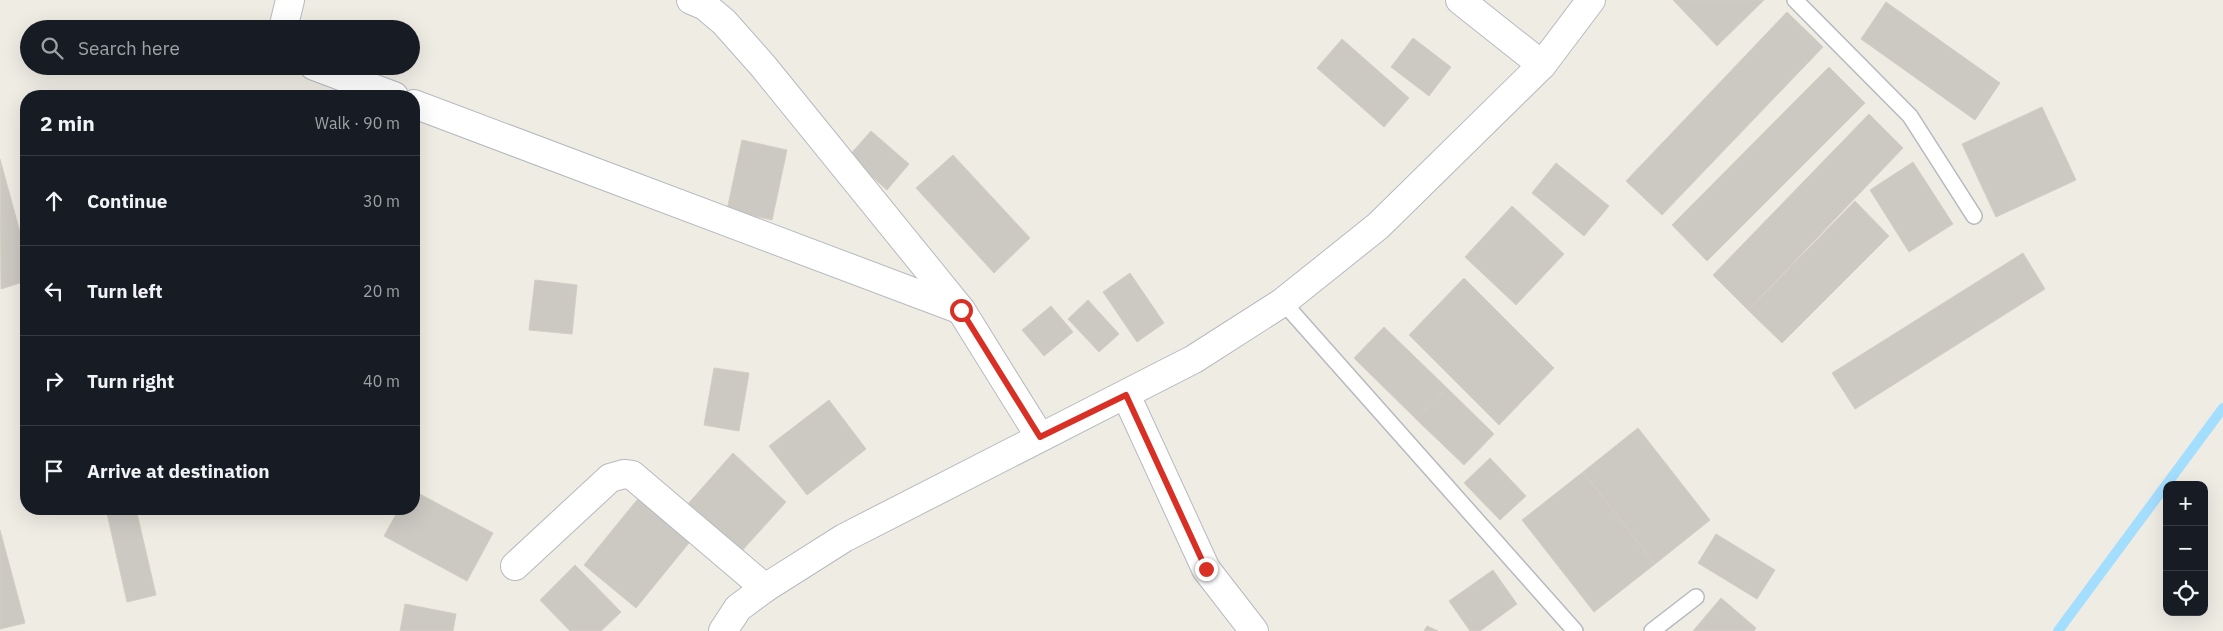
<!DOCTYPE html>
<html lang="en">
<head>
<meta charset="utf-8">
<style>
  :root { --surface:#171b24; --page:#20242c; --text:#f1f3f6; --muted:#9ea1a6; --line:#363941 }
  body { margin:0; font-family:"IBM Plex Sans",sans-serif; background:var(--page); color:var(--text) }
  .controls { position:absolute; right:15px; bottom:15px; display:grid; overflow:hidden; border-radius:10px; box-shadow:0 5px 20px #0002 }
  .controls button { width:45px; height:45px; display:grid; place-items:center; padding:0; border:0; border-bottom:1px solid var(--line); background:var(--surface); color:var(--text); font:25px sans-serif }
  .stop { position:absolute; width:15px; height:15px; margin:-11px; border:4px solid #d93025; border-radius:50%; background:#fff }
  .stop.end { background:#d93025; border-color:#fff; box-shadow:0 1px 5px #0008 }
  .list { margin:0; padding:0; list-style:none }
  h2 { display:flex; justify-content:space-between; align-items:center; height:65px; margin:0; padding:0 20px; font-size:21px }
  h2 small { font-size:16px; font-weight:400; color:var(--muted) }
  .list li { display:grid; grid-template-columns:32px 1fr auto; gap:15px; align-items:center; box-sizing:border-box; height:90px; padding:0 20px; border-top:1px solid var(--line) }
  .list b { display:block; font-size:19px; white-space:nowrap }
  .list em { font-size:16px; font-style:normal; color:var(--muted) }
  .icon { flex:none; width:28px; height:28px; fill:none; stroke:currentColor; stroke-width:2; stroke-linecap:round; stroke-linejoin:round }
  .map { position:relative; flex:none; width:2223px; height:631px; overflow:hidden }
  .search { position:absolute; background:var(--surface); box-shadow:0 5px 20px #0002; left:20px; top:20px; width:400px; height:55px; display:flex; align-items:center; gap:12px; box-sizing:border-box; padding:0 18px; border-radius:28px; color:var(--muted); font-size:19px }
  .panel { position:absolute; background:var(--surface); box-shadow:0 5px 20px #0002; left:20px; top:90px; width:400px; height:425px; border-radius:20px }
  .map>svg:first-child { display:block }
</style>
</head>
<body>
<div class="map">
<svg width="2223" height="631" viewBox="0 0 2223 631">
  <rect width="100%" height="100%" fill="#efece4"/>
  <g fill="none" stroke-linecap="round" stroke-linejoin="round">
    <polyline stroke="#a4deff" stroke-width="10" points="2058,631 2223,408"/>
  </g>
  <g fill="#ccc9c3" stroke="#d4cdc2">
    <polygon points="1673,0 1764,0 1717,46"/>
    <polygon points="1886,2 2000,83 1975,120 1861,39"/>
    <polygon points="1787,12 1823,47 1662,215 1626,181"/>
    <polygon points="1413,38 1451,67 1429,96 1391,67"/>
    <polygon points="1342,39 1409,98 1384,127 1317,68"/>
    <polygon points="1829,67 1865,103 1707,261 1672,225"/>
    <polygon points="2042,107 2076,180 1996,217 1962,144"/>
    <polygon points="1869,114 1903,148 1748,310 1713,275"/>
    <polygon points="871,131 909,164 887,190 849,156"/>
    <polygon points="742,140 787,150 772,220 727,210"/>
    <polygon points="953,155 1030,238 994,273 916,188"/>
    <polygon points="0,159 26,254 26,281 1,289"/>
    <polygon points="1913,162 1953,224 1909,252 1870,190"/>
    <polygon points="1556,163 1609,206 1584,236 1532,193"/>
    <polygon points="1855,201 1889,236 1782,343 1748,310"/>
    <polygon points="1512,206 1564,254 1516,305 1465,257"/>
    <polygon points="2023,253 2045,289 1855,409 1832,373"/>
    <polygon points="1130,273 1164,323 1137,342 1103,292"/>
    <polygon points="1464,278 1554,368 1499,425 1409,335"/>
    <polygon points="535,280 577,285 572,334 529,330"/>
    <polygon points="1088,300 1119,334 1099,352 1068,319"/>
    <polygon points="1051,306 1073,332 1044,356 1022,330"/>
    <polygon points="1384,327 1447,388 1417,420 1354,358"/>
    <polygon points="714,368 749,373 739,431 704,425"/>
    <polygon points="1447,388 1494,434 1464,465 1417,420"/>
    <polygon points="829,400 866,449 807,495 769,446"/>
    <polygon points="1638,428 1710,520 1655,564 1583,472"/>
    <polygon points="733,453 786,502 740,553 687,505"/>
    <polygon points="1490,458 1526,496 1500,520 1464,483"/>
    <polygon points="1583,472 1655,564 1594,612 1522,520"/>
    <polygon points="414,491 493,533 467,581 384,536 399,509 414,509"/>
    <polygon points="641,495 693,538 636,608 584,565"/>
    <polygon points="106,509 136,509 156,595 127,602"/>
    <polygon points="0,530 25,623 0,629"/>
    <polygon points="1716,534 1775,570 1757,599 1698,563"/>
    <polygon points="575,565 621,612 601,631 570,631 540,600"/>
    <polygon points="1493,570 1517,604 1480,631 1470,631 1449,601"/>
    <polygon points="1721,598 1756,628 1754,631 1693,631"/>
    <polygon points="405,604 456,614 453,631 400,631"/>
    <polygon points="1427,626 1438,631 1424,631"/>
  </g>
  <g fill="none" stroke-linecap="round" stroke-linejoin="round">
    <g stroke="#b6babe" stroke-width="18">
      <g id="lane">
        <polyline points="1795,0 1910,116 1974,216"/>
        <polyline points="1283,302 1575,631"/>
        <polyline points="1652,631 1696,597"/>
      </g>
    </g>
    <g stroke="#b6babe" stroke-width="30">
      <g id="street">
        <polyline points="691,0 705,6 724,22 763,66 961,310 1040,437"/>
        <polyline points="1460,0 1542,65"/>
        <polyline points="283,29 290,0"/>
        <polyline points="314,66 394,96"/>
        <polyline points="414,104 961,310"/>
        <polyline points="1126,395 1206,569 1254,631"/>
        <polyline points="515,566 610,478 624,474 632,475 765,588"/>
        <polyline points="723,631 738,608 765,588 844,538 1194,359 1283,302 1378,226 1542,65 1591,0"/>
      </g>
    </g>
    <use href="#lane" stroke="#fff" stroke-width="15"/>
    <use href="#street" stroke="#fff" stroke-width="28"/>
  </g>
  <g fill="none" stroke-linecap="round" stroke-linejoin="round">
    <polyline stroke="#d93025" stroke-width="6" points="961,310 1040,437 1126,395 1206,569"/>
  </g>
</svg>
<div class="controls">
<button>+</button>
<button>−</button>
<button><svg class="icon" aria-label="locate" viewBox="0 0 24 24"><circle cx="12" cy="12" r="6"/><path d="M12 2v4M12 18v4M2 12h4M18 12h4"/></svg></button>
</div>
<div class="stop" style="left:961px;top:310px"></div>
<div class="stop end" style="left:1206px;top:569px"></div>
<div class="search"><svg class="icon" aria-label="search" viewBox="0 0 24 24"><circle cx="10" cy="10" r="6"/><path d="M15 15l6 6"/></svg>Search here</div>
<section class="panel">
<h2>2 min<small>Walk · 90 m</small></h2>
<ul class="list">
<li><svg class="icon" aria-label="ahead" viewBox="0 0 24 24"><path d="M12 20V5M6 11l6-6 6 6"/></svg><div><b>Continue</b></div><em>30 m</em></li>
<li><svg class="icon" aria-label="left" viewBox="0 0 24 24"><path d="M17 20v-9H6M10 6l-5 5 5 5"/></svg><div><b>Turn left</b></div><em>20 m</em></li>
<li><svg class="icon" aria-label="right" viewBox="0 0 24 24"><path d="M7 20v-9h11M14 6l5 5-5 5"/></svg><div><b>Turn right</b></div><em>40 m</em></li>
<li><svg class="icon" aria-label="arrive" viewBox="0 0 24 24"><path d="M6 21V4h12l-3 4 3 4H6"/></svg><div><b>Arrive at destination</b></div></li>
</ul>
</section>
</div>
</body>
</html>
